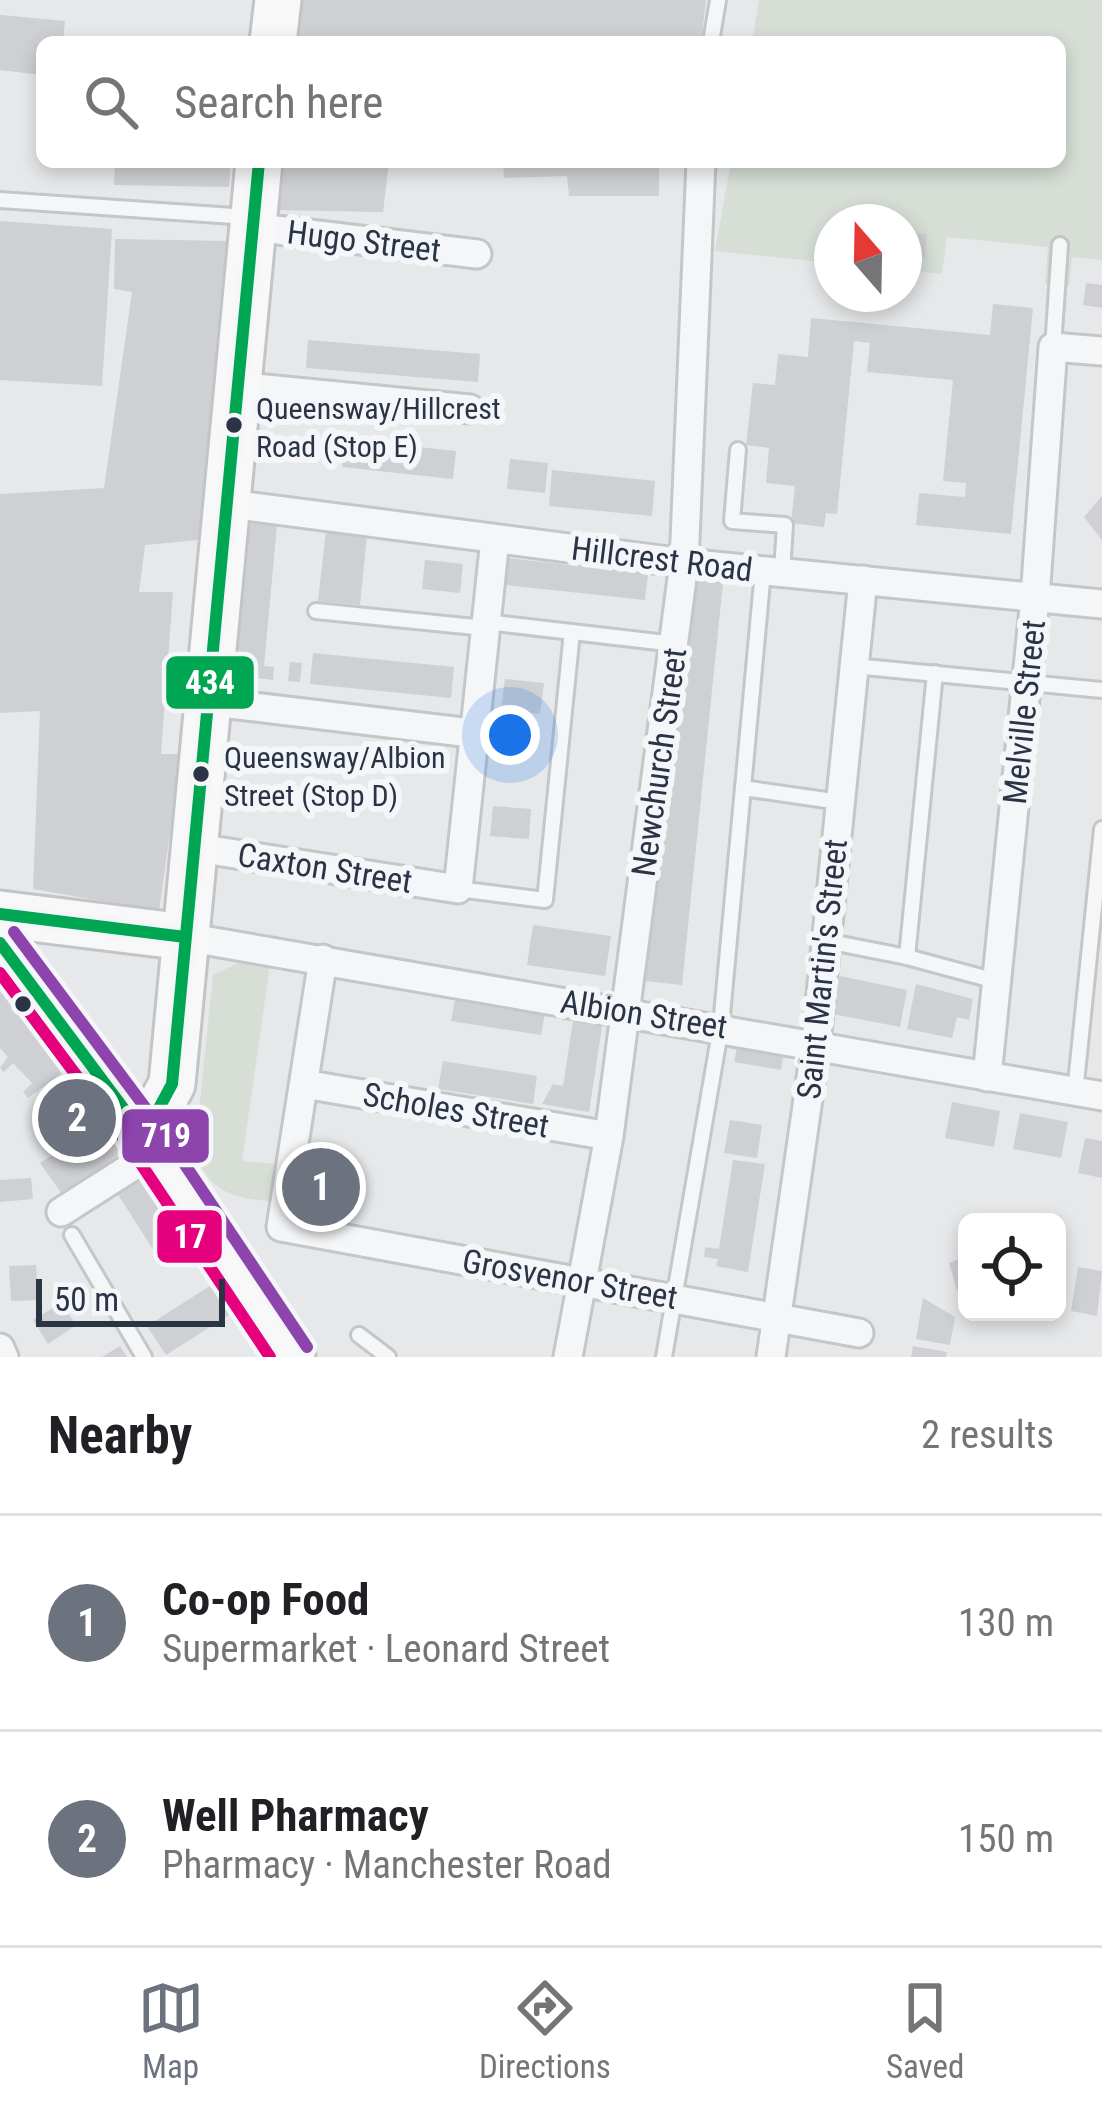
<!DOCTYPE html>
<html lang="en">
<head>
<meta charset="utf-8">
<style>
  :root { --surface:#fff; --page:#f2f2f2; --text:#202124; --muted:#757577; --line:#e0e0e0; --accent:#6c737f }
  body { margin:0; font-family:"Roboto Condensed",sans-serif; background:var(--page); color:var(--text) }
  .controls { position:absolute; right:36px; bottom:36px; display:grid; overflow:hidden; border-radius:18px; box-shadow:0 6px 18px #0003 }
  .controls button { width:108px; height:108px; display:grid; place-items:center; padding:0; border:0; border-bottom:3px solid var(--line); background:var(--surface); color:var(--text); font:60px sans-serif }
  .compass { position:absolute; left:814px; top:204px; width:108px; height:108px; border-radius:50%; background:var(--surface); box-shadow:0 6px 18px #0003; rotate:340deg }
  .scale { position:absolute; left:36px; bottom:30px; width:189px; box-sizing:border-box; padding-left:12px; border:6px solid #2b3445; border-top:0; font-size:33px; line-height:42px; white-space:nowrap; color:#2b3445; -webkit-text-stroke:9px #f4f6f9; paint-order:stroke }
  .you { position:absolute; left:510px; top:735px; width:42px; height:42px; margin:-30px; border:9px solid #fff; border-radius:50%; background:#1a73e8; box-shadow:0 0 0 18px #1a73e833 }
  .badge { display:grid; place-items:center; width:78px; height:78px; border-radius:50%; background:var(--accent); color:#fff; font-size:39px; font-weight:700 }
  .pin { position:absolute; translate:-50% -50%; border:6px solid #fff; box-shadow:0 3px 12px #0006 }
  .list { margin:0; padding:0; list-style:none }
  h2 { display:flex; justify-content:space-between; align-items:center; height:156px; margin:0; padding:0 48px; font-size:51px }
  h2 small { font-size:39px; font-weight:400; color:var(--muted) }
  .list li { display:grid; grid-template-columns:78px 1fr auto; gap:36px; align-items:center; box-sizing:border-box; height:216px; padding:0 48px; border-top:3px solid var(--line) }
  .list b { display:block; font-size:45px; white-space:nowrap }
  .list p { margin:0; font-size:39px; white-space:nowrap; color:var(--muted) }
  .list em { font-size:39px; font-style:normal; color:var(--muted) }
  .icon { flex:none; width:66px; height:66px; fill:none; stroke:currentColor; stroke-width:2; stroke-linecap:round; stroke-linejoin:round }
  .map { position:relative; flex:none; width:1102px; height:1357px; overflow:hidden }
  .search { position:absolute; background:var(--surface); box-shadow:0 6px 18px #0003; left:36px; right:36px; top:36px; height:132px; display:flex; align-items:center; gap:30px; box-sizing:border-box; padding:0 42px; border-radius:18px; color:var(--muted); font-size:45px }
  .sheet { height:588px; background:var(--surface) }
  nav { display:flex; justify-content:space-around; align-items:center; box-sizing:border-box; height:168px; border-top:3px solid var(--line); background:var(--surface); font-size:33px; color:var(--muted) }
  nav a { display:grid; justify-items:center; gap:6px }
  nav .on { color:var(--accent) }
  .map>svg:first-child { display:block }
</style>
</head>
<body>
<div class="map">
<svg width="1102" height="1357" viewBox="0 0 1102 1357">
  <rect width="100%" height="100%" fill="#e6e8ea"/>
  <g fill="#d6ded6">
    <polygon points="759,0 1102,0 1102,260 1072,257 1069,286 1045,284 1048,247 947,237 942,274 904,270 904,222 832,222 832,263 715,251 731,162 1060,162 1060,42 752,42"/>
    <path d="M238,963L270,964L242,1161L277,1164L275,1201C244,1200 211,1195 199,1160C193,1141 211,1005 213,975Z"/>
  </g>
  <g fill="#ced0d3">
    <polygon points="292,0 706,0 701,42 287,42"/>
    <polygon points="0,15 65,21 63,42 42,42 42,75 0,70"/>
    <polygon points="115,162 231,162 229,187 114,185"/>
    <polygon points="275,162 389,162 383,212 271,210"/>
    <polygon points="503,162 659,162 659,196 569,196 567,176 504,178"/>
    <polygon points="0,221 112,229 102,386 0,380"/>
    <polygon points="904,232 927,234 925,257 904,255"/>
    <polygon points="115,239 229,241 208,539 145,545 139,592 173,592 161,754 181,754 159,911 33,889 40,711 0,713 0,494 104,488 132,292 114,289"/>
    <polygon points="1086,283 1102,285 1102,308 1083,305"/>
    <polygon points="993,304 1033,308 1011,534 916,525 919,493 965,497 966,483 943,481 953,380 867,372 870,343 854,341 837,514 826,513 824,527 791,523 795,486 766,483 769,448 746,445 753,383 775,385 778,354 808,357 811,318 990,335"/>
    <polygon points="308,340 480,354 478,382 306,368"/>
    <polygon points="345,439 456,451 453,479 342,467"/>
    <polygon points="510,459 548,463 545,493 507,489"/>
    <polygon points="552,470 655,481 652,516 549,506"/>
    <polygon points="1102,496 1102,540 1084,517"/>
    <polygon points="245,522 277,525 264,666 274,667 273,680 230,675"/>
    <polygon points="326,531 367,535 360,605 318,601"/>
    <polygon points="508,558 648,574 645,600 505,585"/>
    <polygon points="425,560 463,564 460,593 422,589"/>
    <polygon points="688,570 724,573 682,985 646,981"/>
    <polygon points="313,653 454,667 451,698 310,684"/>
    <polygon points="290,662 302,663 300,682 288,681"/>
    <polygon points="505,679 544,683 540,714 501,710"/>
    <polygon points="493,806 531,809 529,839 490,836"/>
    <polygon points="533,925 611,936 605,976 527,965"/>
    <polygon points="840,976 907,990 900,1027 833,1014"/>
    <polygon points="916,984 973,999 969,1020 957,1017 952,1038 907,1029"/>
    <polygon points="0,989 71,1066 28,1098 23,1092 32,1083 13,1063 4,1072 0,1068 8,1057 0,1048"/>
    <polygon points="456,994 546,1008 541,1035 451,1021"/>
    <polygon points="564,1008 604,1014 589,1112 542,1104 553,1084 563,1086 573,1021 562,1020"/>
    <polygon points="738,1043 784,1051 781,1070 734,1062"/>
    <polygon points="443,1061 537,1076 533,1104 438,1089"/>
    <polygon points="84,1081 130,1147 62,1194 40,1163 55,1153 61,1161 75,1151 79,1157 87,1152 70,1128 56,1138 49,1119 40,1125 34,1116"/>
    <polygon points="952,1102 1000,1111 994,1147 945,1138"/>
    <polygon points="1020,1113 1068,1122 1061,1158 1013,1149"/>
    <polygon points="730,1120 762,1125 757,1158 724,1153"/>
    <polygon points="1085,1138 1102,1141 1102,1178 1078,1173"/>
    <polygon points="303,1158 346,1164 338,1217 295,1210"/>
    <polygon points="733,1160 765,1164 748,1272 716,1266 718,1259 704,1257 705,1247 719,1249"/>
    <polygon points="145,1175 191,1247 163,1265 117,1193"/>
    <polygon points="31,1178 33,1199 0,1202 0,1180"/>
    <polygon points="1057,1253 1065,1254 1060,1289 1057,1289"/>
    <polygon points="967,1256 967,1286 957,1290 949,1263"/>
    <polygon points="36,1265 38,1300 11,1301 9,1266"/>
    <polygon points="1078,1267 1102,1271 1097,1316 1071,1311"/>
    <polygon points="213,1284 232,1313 166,1355 147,1326"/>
    <polygon points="923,1298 955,1317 950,1345 916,1339"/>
    <polygon points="61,1303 76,1325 48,1344 33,1320"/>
    <polygon points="120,1346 127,1357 102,1357"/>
    <polygon points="913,1346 947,1352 946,1357 911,1357"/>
  </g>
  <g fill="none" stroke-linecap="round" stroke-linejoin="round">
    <g stroke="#c4c6c8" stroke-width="20">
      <g id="service">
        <polyline points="711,42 718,0"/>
        <polyline points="0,200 248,217"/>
        <polyline points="1053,347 1060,245"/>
        <polyline points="738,450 732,521 785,525 782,572"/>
        <polyline points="316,611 485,628"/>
        <polyline points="486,622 675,644"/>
        <polyline points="854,666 1102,690"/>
        <polyline points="743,788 840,802"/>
        <polyline points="458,889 545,900 572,632"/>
        <polyline points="826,941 907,957 935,673"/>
        <polyline points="907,957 996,981"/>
        <polyline points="1075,1093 1102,829"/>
        <polyline points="72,1235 144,1357"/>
        <polyline points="359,1335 388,1357"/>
        <polyline points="664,1357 721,1026 763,571"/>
      </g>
    </g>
    <g stroke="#c4c6c8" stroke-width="33">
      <g id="minor">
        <polyline points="252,227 477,254"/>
        <polyline points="235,386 470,409"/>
        <polyline points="223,503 684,563 1102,604"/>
        <polyline points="204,701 471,733"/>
        <polyline points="191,847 458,889 495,539"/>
        <polyline points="185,937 1102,1096"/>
        <polyline points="323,959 281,1227 859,1333"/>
        <polyline points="987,1077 1035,598 1053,347 1102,351"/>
        <polyline points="304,1084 609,1136"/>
        <polyline points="61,1212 155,1152"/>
        <polyline points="0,1348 4,1357"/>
        <polyline points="568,1357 609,1136 684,563 701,162"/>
        <polyline points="771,1357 816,1043 863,580"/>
      </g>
    </g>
    <g stroke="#c2c5c8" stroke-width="51">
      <g id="primary">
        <polyline points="273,42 278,0"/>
        <polyline points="0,914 185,937"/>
        <polyline points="0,943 144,1136 292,1357"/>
        <polyline points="144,1136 172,1084 259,162"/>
      </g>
    </g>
    <use href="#service" stroke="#f5f6f7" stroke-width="14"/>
    <use href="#minor" stroke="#f5f6f7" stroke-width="27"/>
    <use href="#primary" stroke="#f8f8f8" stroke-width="45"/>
    <g stroke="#f4f6f9" stroke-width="21">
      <g id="bus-1">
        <polyline points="0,914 185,937"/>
        <polyline points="0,943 144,1136 172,1084 259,162"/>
      </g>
    </g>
    <g stroke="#f4f6f9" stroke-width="21">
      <polyline id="bus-2" points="0,973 129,1146 270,1357"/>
    </g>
    <g stroke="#f4f6f9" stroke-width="21">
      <polyline id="bus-3" points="14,932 159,1126 307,1347"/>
    </g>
    <use href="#bus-1" stroke="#00a651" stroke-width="12"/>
    <use href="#bus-2" stroke="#e5007d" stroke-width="12"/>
    <use href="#bus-3" stroke="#8e44ad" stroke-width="12"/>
  </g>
  <g fill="#2b3445" stroke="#f4f6f9" stroke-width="4.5">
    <circle cx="234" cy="425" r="10"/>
    <circle cx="201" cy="774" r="10"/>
    <circle cx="23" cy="1004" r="10"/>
  </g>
  <g text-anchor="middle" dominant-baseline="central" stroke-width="12" stroke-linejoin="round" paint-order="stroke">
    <g font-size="30" fill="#2b3445" stroke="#f4f6f9" text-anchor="start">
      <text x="256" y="408">Queensway/Hillcrest<tspan x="256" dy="38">Road (Stop E)</tspan></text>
      <text x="224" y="757">Queensway/Albion<tspan x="224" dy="38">Street (Stop D)</tspan></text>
    </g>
    <g font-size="33" fill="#2b3445" stroke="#f4f6f9">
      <text transform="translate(364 241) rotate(7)">Hugo Street</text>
      <text transform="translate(662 559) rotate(7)">Hillcrest Road</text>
      <text transform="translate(1024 712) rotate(-84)">Melville Street</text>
      <text transform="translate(659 762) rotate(-82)">Newchurch Street</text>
      <text transform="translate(325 868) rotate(9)">Caxton Street</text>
      <text transform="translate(822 969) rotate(-84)">Saint Martin's Street</text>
      <text transform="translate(644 1014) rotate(9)">Albion Street</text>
      <text transform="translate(456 1110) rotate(10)">Scholes Street</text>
      <text transform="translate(570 1279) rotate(10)">Grosvenor Street</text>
    </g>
  </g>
  <g stroke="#f4f6f9" stroke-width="4.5">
    <rect x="164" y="654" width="92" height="57" rx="12" fill="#00a651"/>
    <rect x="120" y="1107" width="91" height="58" rx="12" fill="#8e44ad"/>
    <rect x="155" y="1208" width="69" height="57" rx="12" fill="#e5007d"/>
  </g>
  <g font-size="33" text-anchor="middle" font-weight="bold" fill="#fff">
    <text x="210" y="694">434</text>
    <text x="166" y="1147">719</text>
    <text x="190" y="1248">17</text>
  </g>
</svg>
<div class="controls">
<button><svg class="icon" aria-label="locate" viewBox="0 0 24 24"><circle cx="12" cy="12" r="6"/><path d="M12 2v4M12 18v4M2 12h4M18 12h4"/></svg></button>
</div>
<svg class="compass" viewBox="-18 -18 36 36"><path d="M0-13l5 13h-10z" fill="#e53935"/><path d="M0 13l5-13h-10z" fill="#757577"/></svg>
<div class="scale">50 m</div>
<div class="you"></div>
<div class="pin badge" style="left:321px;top:1187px">1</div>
<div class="pin badge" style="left:77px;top:1118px">2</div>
<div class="search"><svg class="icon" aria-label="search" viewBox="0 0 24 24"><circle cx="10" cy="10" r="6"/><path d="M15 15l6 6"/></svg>Search here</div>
</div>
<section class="sheet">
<h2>Nearby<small>2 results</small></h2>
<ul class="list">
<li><span class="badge">1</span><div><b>Co-op Food</b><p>Supermarket · Leonard Street</p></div><em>130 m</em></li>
<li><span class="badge">2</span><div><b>Well Pharmacy</b><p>Pharmacy · Manchester Road</p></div><em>150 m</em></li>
</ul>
</section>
<nav>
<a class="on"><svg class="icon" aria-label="map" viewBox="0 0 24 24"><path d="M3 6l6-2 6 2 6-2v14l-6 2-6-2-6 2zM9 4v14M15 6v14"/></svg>Map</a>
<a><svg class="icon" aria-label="directions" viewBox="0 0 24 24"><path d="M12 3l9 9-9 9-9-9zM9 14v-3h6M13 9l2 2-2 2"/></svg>Directions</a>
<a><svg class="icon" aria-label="saved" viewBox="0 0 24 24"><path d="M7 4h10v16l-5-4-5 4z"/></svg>Saved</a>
</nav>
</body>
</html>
